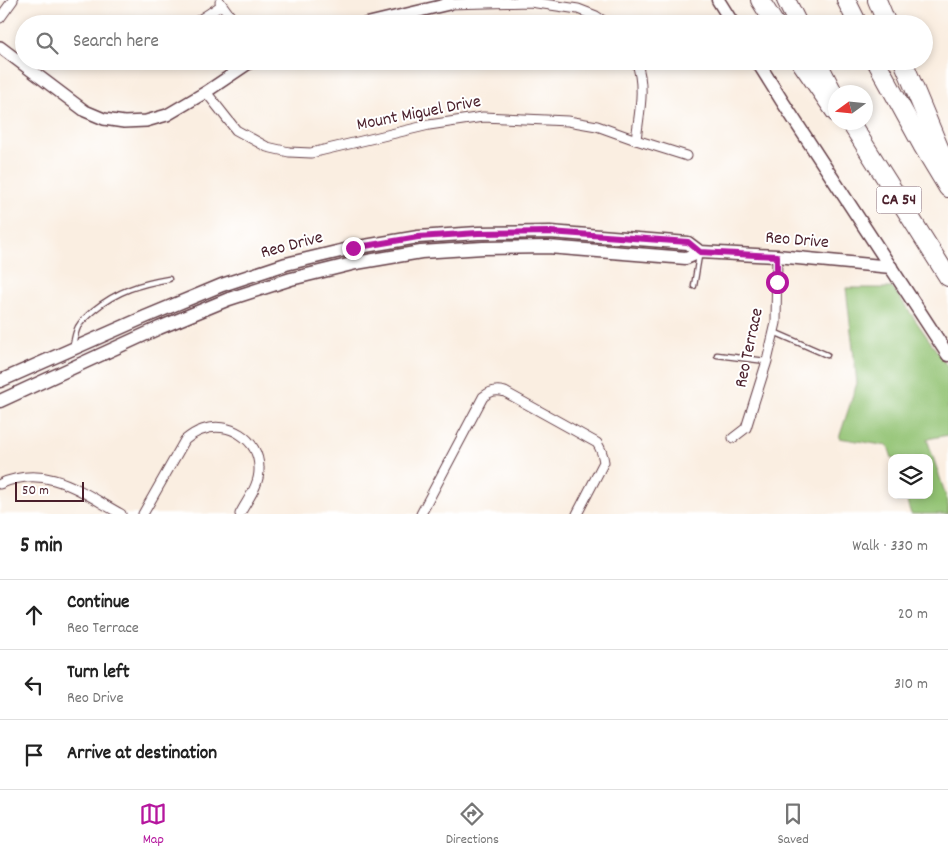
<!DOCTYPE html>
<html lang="en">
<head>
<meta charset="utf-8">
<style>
  :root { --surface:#fff; --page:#f2f2f2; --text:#222; --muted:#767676; --line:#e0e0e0; --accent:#b5179e }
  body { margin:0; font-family:Dekko,sans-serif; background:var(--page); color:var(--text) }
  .controls { position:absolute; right:15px; bottom:15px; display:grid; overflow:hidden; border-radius:10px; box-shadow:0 2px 8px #0003 }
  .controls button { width:45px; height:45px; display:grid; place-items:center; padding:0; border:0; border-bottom:1px solid var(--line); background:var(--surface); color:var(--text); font:25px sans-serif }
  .compass { position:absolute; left:828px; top:85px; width:45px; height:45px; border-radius:50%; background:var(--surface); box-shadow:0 2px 8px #0003; rotate:255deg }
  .scale { position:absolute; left:15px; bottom:12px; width:69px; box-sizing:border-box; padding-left:5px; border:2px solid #4a1f2b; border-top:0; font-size:14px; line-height:18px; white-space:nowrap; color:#4a1f2b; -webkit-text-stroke:4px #fff; paint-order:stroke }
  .stop { position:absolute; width:15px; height:15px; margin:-11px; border:4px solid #b5179e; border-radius:50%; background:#fff }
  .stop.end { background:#b5179e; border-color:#fff; box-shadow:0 1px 5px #0008 }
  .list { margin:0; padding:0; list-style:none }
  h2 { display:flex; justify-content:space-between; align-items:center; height:65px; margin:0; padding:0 20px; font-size:21px }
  h2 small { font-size:16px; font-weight:400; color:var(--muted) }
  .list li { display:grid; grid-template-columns:32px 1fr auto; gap:15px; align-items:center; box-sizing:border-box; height:70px; padding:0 20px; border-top:1px solid var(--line) }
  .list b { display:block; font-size:19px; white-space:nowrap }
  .list p { margin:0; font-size:16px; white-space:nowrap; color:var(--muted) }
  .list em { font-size:16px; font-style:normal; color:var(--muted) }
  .icon { flex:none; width:28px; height:28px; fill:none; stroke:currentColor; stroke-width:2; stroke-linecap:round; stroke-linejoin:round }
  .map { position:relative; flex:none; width:948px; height:514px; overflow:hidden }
  .search { position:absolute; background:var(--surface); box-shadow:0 2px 8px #0003; left:15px; right:15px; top:15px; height:55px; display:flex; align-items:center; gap:12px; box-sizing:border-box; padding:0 18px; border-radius:28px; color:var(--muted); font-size:19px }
  .sheet { height:275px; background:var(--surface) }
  nav { display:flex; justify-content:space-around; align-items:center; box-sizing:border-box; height:70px; border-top:1px solid var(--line); background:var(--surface); font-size:14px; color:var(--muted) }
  nav a { display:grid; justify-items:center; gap:2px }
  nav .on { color:var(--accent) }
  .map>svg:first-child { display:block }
</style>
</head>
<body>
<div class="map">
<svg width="948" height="514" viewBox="0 0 948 514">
  <rect width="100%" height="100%" fill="#fff"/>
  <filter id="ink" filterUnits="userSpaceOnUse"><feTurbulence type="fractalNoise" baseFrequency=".02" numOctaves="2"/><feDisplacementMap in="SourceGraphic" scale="10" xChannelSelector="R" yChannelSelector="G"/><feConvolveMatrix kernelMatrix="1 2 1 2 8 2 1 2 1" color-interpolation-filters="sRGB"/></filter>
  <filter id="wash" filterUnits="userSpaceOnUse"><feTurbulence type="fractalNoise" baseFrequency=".0096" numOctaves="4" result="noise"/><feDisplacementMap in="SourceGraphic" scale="20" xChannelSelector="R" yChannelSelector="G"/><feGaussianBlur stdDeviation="1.12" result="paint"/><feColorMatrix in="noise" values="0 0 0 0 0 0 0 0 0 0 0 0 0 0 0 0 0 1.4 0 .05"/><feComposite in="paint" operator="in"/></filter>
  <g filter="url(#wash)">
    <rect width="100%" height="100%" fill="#faeee1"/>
    <polygon fill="#93c373" stroke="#6e714f" points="846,288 893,288 948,367 948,435 927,439 948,502 948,514 911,514 905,495 929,495 929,458 892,458 888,446 839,438 857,383"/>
  </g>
  <g filter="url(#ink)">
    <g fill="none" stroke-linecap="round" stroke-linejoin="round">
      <g stroke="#643e46" stroke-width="7">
        <g id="service">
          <polyline points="694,286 699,256"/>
          <polyline points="774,332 827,355"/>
          <path d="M73,346C74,340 75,333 78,327C82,320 88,315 94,310C117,291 140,284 169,279"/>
          <polyline points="717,355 766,361"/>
        </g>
      </g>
      <g stroke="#643e46" stroke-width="11">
        <g id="minor">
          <polyline points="220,2 236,24"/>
          <polyline points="449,4 530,2 578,9 596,16 608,24"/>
          <polyline points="0,18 13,0"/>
          <polyline points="193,24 222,5"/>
          <polyline points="206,92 236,130 267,147 289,152 311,153 429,125 483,117 568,121 597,126 636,140 687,156"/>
          <path d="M636,140C639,113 646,87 636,61"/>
          <polyline points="733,438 746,428 767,361 776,323 777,256"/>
          <path d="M0,484C47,463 81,492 121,514"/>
          <path d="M143,514L185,440C190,436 195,432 202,430C228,420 259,439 259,468C260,485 247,500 240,514"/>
          <path d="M421,514L483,397C490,391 496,389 505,392L597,443C601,449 603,455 604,462L577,514"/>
        </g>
      </g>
      <g stroke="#643e46" stroke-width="14">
        <g id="tertiary">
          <polyline points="365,24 449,4 448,0"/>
          <polyline points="0,47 85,111 104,119 124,122 146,121 167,115 206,92 252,61"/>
        </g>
      </g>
      <g stroke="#643e46" stroke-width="15">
        <g id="secondary">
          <polyline points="718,0 733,24"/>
          <polyline points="757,61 782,101 948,355"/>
          <polyline points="0,381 145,317 222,285 286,264 353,248 418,237 478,233 550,232 688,243 700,252"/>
          <polyline points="0,401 159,328 229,299 291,279 356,263 421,252 483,248 548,247 686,258 700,252 777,256 891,267"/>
        </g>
      </g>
      <g stroke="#643e46" stroke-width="20">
        <g id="motorway">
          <polyline points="760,0 775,24"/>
          <polyline points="786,0 798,24"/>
          <polyline points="846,0 858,24"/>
          <polyline points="877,0 887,24"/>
          <polyline points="800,61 836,113"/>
          <polyline points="817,61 834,94"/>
          <polyline points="876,61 922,145 948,188"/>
          <polyline points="903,61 948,169"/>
          <polyline points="850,122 948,277"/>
        </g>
      </g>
      <use href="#service" stroke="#fff" stroke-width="4.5"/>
      <use href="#minor" stroke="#fff" stroke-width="9"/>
      <use href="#tertiary" stroke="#fff" stroke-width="11"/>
      <use href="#secondary" stroke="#fff" stroke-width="12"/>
      <use href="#motorway" stroke="#fff" stroke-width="18"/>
    </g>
  </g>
  <g fill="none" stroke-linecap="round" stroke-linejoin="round" filter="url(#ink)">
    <polyline stroke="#b5179e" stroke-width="6" points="353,248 418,237 478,233 550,232 688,242 700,252 777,256 777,282"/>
  </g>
  <g text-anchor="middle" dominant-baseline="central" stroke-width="4" stroke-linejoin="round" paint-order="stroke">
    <rect fill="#fff" stroke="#80626b" stroke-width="1" x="876.5" y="186.5" width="45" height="27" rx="4"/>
    <g font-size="16" font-weight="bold" fill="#4a1f2b">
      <text x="899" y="200">CA 54</text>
    </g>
    <g font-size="18" fill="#4a1f2b" stroke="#fff">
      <text transform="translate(419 114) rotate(-11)">Mount Miguel Drive</text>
      <text transform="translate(797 241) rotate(5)">Reo Drive</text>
      <text transform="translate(292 246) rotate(-15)">Reo Drive</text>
      <text transform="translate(750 348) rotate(-78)">Reo Terrace</text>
    </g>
  </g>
</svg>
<div class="controls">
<button><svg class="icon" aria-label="layers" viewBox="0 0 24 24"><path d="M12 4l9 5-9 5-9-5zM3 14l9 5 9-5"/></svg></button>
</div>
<svg class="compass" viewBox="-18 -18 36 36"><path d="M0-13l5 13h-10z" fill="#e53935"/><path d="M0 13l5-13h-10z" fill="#767676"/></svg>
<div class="scale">50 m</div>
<div class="stop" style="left:777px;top:282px"></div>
<div class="stop end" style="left:353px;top:248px"></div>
<div class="search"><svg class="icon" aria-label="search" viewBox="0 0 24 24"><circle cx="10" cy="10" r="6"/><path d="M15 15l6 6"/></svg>Search here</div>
</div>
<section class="sheet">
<h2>5 min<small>Walk · 330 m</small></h2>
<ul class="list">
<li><svg class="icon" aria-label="ahead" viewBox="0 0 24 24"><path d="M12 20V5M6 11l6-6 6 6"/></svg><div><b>Continue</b><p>Reo Terrace</p></div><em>20 m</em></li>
<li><svg class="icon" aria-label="left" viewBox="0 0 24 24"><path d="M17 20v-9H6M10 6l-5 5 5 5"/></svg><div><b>Turn left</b><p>Reo Drive</p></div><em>310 m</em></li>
<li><svg class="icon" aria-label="arrive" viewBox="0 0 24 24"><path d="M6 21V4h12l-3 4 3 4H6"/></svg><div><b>Arrive at destination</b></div></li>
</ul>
</section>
<nav>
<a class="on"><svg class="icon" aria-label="map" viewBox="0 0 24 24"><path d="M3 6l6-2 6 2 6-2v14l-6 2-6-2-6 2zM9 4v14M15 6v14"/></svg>Map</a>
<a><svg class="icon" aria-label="directions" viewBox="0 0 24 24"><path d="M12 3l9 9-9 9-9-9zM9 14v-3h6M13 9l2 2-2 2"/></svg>Directions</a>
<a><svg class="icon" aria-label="saved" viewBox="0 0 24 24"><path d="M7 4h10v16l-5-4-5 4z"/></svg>Saved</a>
</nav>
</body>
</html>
